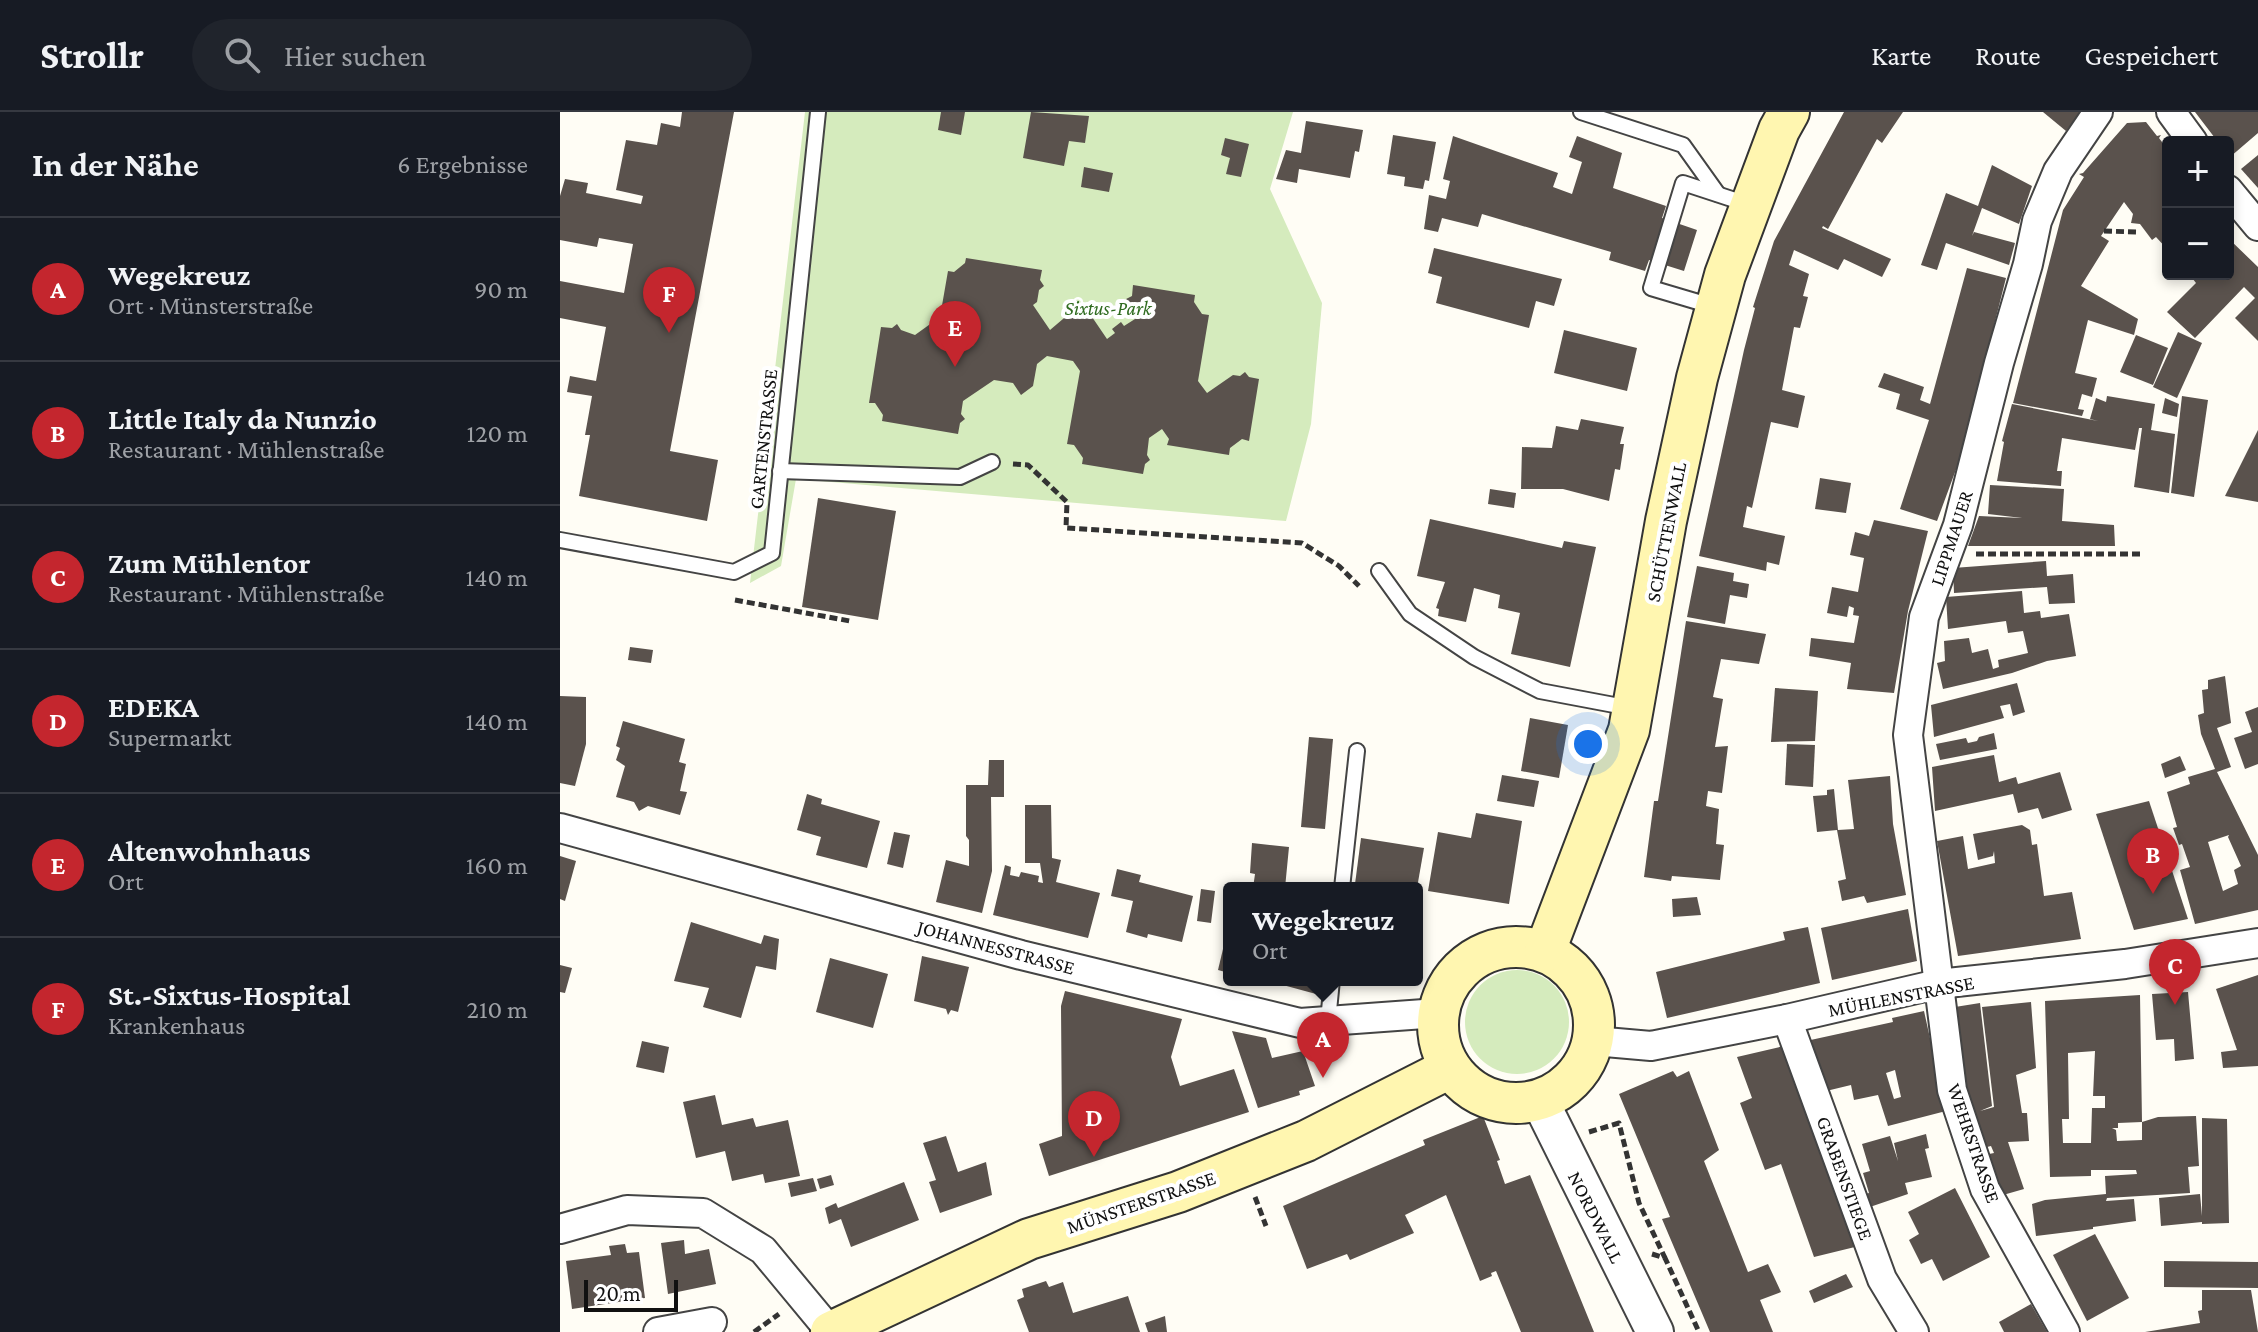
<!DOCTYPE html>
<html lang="de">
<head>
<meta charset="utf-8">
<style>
  :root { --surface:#171b24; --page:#20242c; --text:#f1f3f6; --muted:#9ea1a6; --line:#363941; --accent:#c4262e }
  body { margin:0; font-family:"Crimson Pro",serif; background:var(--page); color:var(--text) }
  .controls { position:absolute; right:24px; top:24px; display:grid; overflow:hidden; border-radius:8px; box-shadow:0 4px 12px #0003 }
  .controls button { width:72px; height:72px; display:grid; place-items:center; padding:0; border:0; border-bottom:2px solid var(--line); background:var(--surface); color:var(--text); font:40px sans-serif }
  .scale { position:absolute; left:24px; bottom:20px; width:94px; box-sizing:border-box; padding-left:8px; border:4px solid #111; border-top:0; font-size:22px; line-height:28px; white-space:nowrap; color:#111; -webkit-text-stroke:6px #fff; paint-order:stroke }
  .you { position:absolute; left:1028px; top:632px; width:28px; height:28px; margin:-20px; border:6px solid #fff; border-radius:50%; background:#1a73e8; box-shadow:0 0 0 12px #1a73e833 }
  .badge { display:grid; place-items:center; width:52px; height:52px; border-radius:50%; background:var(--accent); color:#fff; font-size:26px; font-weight:700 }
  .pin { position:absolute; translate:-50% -66px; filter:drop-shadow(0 2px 4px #0008) }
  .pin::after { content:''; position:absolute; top:42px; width:28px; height:24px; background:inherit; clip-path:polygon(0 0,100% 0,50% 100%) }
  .popup { position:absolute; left:663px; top:770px; width:200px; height:104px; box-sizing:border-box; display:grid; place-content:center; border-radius:8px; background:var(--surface); filter:drop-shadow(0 2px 6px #0005); font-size:26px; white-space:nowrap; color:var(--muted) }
  .popup b { font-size:30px; color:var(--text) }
  .popup::after { content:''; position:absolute; left:50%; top:100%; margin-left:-16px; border:16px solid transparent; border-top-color:var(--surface) }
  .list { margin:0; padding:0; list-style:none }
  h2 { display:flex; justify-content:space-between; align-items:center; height:104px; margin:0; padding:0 32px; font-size:34px }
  h2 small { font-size:26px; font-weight:400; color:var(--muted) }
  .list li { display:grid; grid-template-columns:52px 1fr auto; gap:24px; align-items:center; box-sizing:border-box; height:144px; padding:0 32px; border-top:2px solid var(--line) }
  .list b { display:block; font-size:30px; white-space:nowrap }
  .list p { margin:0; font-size:26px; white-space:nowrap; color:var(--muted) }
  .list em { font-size:26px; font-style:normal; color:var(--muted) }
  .icon { flex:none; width:44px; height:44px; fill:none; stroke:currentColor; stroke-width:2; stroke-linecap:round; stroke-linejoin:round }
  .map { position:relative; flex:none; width:1698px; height:1220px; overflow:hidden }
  header { display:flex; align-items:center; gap:48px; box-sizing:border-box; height:112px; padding:0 40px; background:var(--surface); border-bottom:2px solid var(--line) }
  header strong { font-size:38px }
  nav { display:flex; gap:44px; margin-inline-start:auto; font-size:28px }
  .search { width:560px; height:72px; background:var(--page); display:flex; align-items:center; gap:20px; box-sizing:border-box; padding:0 28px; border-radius:44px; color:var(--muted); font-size:30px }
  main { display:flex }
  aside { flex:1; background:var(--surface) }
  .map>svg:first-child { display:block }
</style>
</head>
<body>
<header>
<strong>Strollr</strong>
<div class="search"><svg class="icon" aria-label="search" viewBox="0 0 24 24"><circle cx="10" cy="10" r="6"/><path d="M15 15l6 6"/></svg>Hier suchen</div>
<nav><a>Karte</a><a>Route</a><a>Gespeichert</a></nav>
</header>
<main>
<aside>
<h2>In der Nähe<small>6 Ergebnisse</small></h2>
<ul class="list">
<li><span class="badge">A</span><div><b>Wegekreuz</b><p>Ort · Münsterstraße</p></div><em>90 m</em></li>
<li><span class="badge">B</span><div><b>Little Italy da Nunzio</b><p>Restaurant · Mühlenstraße</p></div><em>120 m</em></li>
<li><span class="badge">C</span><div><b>Zum Mühlentor</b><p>Restaurant · Mühlenstraße</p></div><em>140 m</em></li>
<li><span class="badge">D</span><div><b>EDEKA</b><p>Supermarkt</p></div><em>140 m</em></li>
<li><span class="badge">E</span><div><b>Altenwohnhaus</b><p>Ort</p></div><em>160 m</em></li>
<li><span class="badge">F</span><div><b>St.-Sixtus-Hospital</b><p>Krankenhaus</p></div><em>210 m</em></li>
</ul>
</aside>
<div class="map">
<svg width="1698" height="1220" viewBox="0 0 1698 1220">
  <rect width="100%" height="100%" fill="#fffdf5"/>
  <g fill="#d5ebbd">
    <polygon points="245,0 733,0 710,77 762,191 751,312 726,409 236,367 221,454 190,471"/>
    <circle cx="957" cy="910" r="52"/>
  </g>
  <g fill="#5a524d" fill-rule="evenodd">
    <polygon points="122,0 174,0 110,339 158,348 147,409 19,384 30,323 25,323 32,284 7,280 10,264 36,269 46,215 0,206 0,169 64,181 73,132 39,126 37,135 0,128 0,84 5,67 28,71 26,81 81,92 83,84 56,78 66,28 97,33 101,11 120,15"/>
    <polygon points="381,0 405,0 401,23 378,18"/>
    <polygon points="471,0 529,4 525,31 509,29 504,54 463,46"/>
    <polygon points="1284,0 1343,0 1322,31 1317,27 1268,117 1263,114 1262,116 1331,147 1322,165 1284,147 1278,158 1234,138 1229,153 1249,162 1243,184 1248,185 1240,216 1234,215 1222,278 1245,284 1238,316 1211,310 1192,396 1187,394 1183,415 1225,424 1219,453 1207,450 1206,459 1139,444 1184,238 1195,196 1193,195 1214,129"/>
    <polygon points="1483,0 1522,0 1506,19"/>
    <polygon points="1635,0 1698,0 1698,21 1670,45 1668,30 1658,30"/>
    <polygon points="746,9 803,18 799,40 795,39 790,66 739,57 737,71 716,67 726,38 741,41"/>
    <polygon points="1586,10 1597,24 1601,23 1599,26 1608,38 1608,138 1596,125 1592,128 1580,112 1571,111 1573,102 1564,90 1541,124 1549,129 1521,174 1578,207 1574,223 1528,208 1515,261 1537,266 1532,285 1522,282 1518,297 1524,298 1522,304 1453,291 1503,98 1524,65 1519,62 1523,61 1567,11"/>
    <polygon points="833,23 876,30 869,69 865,68 863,77 844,74 845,65 827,62"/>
    <polygon points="893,24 998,61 993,75 1012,82 1022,50 1009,45 1017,24 1062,41 1053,76 1106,94 1102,106 1137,118 1124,159 1089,148 1085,159 1049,148 1051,140 922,102 918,115 882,106 878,120 864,117 869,83 886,87 890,69 883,67"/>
    <polygon points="665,26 689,32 681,65 666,62 670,46 661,43"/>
    <polygon points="1698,43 1698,76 1681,57"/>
    <polygon points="1432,53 1472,74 1459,112 1422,96 1412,124 1414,120 1455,131 1449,153 1386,131 1377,158 1361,153 1386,81 1418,94"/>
    <polygon points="524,55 553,61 549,80 521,75"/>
    <polygon points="1668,126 1698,155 1698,229 1675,206 1695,186 1684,175 1635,226 1607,200 1636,171 1629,162 1668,162"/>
    <polygon points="874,136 1002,167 994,194 976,189 969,216 876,191 882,165 868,161"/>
    <polygon points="406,146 482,158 480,168 484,174 479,178 477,190 473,193 490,218 510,201 530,202 547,227 555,221 552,217 561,210 564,214 575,207 569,199 570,192 566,187 572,184 573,173 635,183 634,190 642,202 649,203 638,269 647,281 673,263 680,264 685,260 689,265 699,267 689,329 682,327 670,336 669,343 607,333 609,327 602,317 589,326 587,343 590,348 585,352 583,362 522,352 523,346 514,333 507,332 520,259 513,249 487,244 477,252 473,274 461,283 453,271 434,268 403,289 401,302 405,307 400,311 398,322 322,309 323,303 315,291 309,291 321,215 332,216 337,212 341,218 355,223 380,205 388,159 394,160 405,151"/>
    <polygon points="1407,156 1446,166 1401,344 1377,409 1340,397 1369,308 1336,297 1340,282 1318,275 1324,261 1364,275 1360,288 1370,292"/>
    <polygon points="1004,218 1077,236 1067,279 994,261"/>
    <polygon points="1618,220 1642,231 1617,286 1593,275"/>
    <polygon points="1576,223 1608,236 1593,273 1560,260"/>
    <polygon points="1547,284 1595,292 1591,318 1615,322 1609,381 1574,375 1582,316 1579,316 1575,338 1502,326 1497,359 1502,359 1501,374 1437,369 1444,330 1442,329 1452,292 1538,309 1530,307 1536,286 1546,290"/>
    <polygon points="1622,284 1648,288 1634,385 1611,381"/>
    <polygon points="1605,286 1619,292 1617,305 1602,301"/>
    <polygon points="1021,307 1064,315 1060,332 1064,332 1060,358 1055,357 1049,389 1003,377 961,377 962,335 992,336 996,314 1018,318"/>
    <polygon points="1698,318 1698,390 1665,384"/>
    <polygon points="1260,366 1291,371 1286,401 1255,397"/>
    <polygon points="1430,373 1504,377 1502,409 1554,413 1555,434 1408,434 1419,404 1462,406 1428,402"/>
    <polygon points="930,377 956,381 954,396 928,392"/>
    <polygon points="258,386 336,399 318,508 242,495"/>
    <polygon points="870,407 1002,436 1004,429 1036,435 1010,555 951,542 960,501 938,496 940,483 914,476 906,510 878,504 879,497 876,496 885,470 857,464"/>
    <polygon points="1314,408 1368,419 1348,499 1334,581 1287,577 1291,551 1249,544 1251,526 1294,531 1299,504 1293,503 1294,496 1289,494 1287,505 1267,501 1272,475 1298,480 1304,446 1290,443 1295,420 1309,424"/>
    <polygon points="1486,449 1487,464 1513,462 1515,491 1489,492 1487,475 1394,481 1393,456"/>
    <polygon points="1137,454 1174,461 1173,469 1189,472 1187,486 1170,483 1165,512 1127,505"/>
    <polygon points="1462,479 1464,501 1480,499 1481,506 1509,502 1516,544 1487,549 1452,561 1383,577 1377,551 1385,549 1384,529 1409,526 1412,541 1428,537 1433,557 1439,555 1438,548 1468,541 1463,519 1448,521 1446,509 1388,517 1386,485"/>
    <polygon points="1126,509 1206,522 1199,552 1161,547 1153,585 1163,587 1155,635 1168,634 1162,681 1148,679 1146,694 1159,697 1156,732 1164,733 1160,768 1112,764 1111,769 1084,765 1094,689 1098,689"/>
    <polygon points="70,535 93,538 91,551 68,548"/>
    <path d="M1665,564L1671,611L1657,616L1671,655L1657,660L1698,743V798L1635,812L1620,758L1630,755L1622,732L1619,733L1613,716L1617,715L1607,680L1630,672L1628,665L1655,657L1641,622L1638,603L1644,601L1642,578L1648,577V568ZM1669,723L1668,725L1681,754L1674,758L1678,772L1663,779L1648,730Z"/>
    <polygon points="1457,571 1465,600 1453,604 1450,592 1440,594 1444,606 1374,625 1371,593"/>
    <polygon points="1215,576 1258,579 1255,629 1211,630"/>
    <polygon points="0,584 26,585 26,632 15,674 0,671"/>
    <polygon points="1698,595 1698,652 1685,657 1674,626 1692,620 1685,600"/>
    <polygon points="970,606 1008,613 999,666 961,659"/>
    <polygon points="63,609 125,627 119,650 126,652 120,679 127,680 120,703 88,694 79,699 74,690 56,685 65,654 56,648 60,636 56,634"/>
    <polygon points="1434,621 1437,637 1380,648 1376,632 1406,626 1408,631 1417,629 1419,625"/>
    <polygon points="749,625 773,627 765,717 741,715"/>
    <polygon points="1227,632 1255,633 1253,675 1225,673"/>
    <polygon points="1434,643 1439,670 1456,665 1458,672 1500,660 1512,698 1482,707 1478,696 1458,701 1453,682 1375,699 1372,655"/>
    <polygon points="1620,644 1626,658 1605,666 1601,652"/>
    <polygon points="429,648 444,648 444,685 431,685 432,759 422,801 376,790 386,748 409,754 409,728 406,724 406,673 428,673"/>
    <polygon points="942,663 979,669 974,695 937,689"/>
    <polygon points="1330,664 1333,712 1346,783 1307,791 1304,784 1282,789 1278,769 1286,767 1277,718 1257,720 1253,684 1267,683 1267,678 1274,677 1278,718 1294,717 1288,668"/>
    <polygon points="247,682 262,687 261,692 320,709 307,756 256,743 261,725 237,718"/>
    <polygon points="1589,689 1628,807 1574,818 1536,702"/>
    <polygon points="465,693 491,693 492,746 501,748 496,770 540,781 528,826 433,803 445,753 451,755 450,763 459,765 461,760 479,764 478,770 483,771 480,751 465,751"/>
    <polygon points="916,701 962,709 949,792 868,779 878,720 911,726"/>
    <polygon points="1462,713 1470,718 1472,733 1477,732 1484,784 1512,780 1521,827 1398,844 1377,729 1403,724 1408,757 1435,751 1434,739 1433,744 1418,748 1413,722"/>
    <polygon points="334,720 350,723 343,756 327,752"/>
    <polygon points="801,726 864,736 857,776 816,776 795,772"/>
    <polygon points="692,731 729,735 725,776 693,776 695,762 690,761"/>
    <polygon points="0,744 16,749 5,789 0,787"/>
    <polygon points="557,757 581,763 579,770 633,784 622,830 588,822 587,826 566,820 573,789 551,784"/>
    <polygon points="641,777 655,779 651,811 637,809"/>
    <polygon points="1137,785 1141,803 1113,805 1112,787"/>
    <polygon points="1348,797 1357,849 1272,868 1261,816"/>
    <polygon points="131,810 201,832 204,823 219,827 216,858 196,854 181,906 143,895 149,876 114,869"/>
    <polygon points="1248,815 1260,871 1107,906 1096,860 1225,828 1223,820"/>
    <polygon points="668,816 669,816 669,861 658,858"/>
    <polygon points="362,844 409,855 398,900 391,898 388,903 386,897 354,889"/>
    <polygon points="270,846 328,862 313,916 256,900"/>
    <polygon points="0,853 12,856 5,881 0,880"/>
    <polygon points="1698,863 1698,954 1663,956 1661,940 1677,938 1656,877"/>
    <polygon points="704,868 759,868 756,882"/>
    <polygon points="505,879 622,907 611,945 620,974 674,957 689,1000 489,1064 479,1032 502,1024 501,894"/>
    <polygon points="1628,880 1634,947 1615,949 1614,927 1596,928 1592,882"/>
    <path d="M1580,883L1582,1010L1598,1005L1636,1004L1639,1054L1628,1055L1630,1081L1547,1086L1546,1089L1574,1087L1576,1109L1533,1115V1117L1476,1124L1472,1092L1485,1088L1546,1082L1545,1064L1577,1062L1576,1058H1531V1064L1490,1065L1485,889ZM1535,939L1533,984H1545V996H1532L1531,1031H1503L1502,1007H1509L1508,941ZM1582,1010V1028L1557,1029L1556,1018L1552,1016H1558V1011Z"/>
    <polygon points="1471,890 1476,956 1456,963 1462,1001 1467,1001 1469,1029 1448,1030 1464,1077 1443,1083 1429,1042 1434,1041 1431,1034 1427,1035 1404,966 1395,895 1420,891 1432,994 1420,999 1434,995 1422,895"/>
    <path d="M1364,899L1386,999L1328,1014L1318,983L1294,988L1291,973L1262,980L1246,929L1333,910L1332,906ZM1335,958L1341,985L1334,987L1326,961Z"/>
    <polygon points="672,919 706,926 712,946 743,939 755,974 739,979 740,983 698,996"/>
    <polygon points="82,929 109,935 104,961 76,955"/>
    <polygon points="1228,933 1299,1134 1254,1145 1221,1052 1205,1058 1180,991 1192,986 1177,945"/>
    <polygon points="1113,959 1117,965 1129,959 1159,1038 1144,1049 1188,1160 1208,1152 1221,1180 1200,1188 1213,1220 1150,1220 1102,1107 1110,1105 1059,982"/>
    <polygon points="155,983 162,1013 193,1006 196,1015 228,1008 240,1064 205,1071 203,1062 172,1069 165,1039 136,1046 123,990"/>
    <polygon points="923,1004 940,1048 937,1049 945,1072 970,1063 1034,1220 961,1220 936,1159 931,1161 932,1164 920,1169 886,1083 845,1103 854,1121 790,1148 787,1142 747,1157 723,1094 865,1033 863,1028"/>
    <polygon points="1642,1006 1667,1007 1669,1111 1642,1112 1642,1110 1601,1114 1599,1086 1640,1082 1642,1104"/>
    <polygon points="1366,1022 1369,1036 1365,1037 1372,1065 1345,1071 1348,1082 1304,1097 1299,1084 1309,1081 1303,1061 1310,1059 1302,1032 1330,1024 1338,1049 1334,1031"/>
    <polygon points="386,1024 398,1060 426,1050 432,1083 380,1101 369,1070 376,1068 363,1031"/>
    <polygon points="271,1063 274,1073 260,1077 257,1067"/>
    <polygon points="253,1066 257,1079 231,1085 228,1071"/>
    <polygon points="344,1070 359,1108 291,1135 281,1107 269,1112 265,1096 276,1091 278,1096"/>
    <polygon points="1395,1076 1430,1145 1383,1169 1372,1147 1361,1152 1349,1128 1359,1122 1348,1100"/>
    <polygon points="1535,1122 1569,1186 1527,1209 1493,1143"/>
    <polygon points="124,1128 125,1142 149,1137 156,1172 108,1182 101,1131"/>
    <polygon points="65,1132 67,1141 79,1140 85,1186 12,1197 6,1149 51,1143 49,1134"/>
    <polygon points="1604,1149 1698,1150 1698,1176 1604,1175"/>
    <polygon points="1286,1162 1293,1175 1254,1191 1249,1179"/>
    <polygon points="486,1169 489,1175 503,1170 513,1201 568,1184 580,1220 469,1220 457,1188 464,1185 462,1177"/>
    <polygon points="1642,1178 1691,1178 1698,1220 1585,1220 1640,1211 1638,1199 1642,1198"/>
    <polygon points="1471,1192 1487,1220 1444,1220 1439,1210"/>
    <polygon points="605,1204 607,1220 588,1220 585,1211"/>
  </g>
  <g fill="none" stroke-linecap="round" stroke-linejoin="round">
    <g stroke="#444" stroke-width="18">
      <g id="service">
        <polyline points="1021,0 1123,33 1158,82"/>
        <polyline points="1155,195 1091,176 1123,71 1190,93"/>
        <polyline points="220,359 400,365 432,350"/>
        <polyline points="0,428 174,460 212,441 258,0"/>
        <polyline points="819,459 850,502 914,545 980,579 1070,596"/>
        <polyline points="782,776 797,639"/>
        <polyline points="768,909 772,868"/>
      </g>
    </g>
    <g stroke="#444" stroke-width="32">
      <g id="minor">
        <polyline points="1611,0 1633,30"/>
        <polyline points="1668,78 1698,114"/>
        <polyline points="0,716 461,843 740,911 878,901"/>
        <polyline points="1227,907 1322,1167 1354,1220"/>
        <polyline points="1034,929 1091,934 1227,907 1378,872 1565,852 1698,831"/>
        <polyline points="0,1117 67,1098 143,1101 203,1138 271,1220"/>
        <polyline points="98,1220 152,1210"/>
        <polyline points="1505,1220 1425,1077 1392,978 1348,623 1364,505 1398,413 1439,251 1468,152 1477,109 1498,59 1538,0"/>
      </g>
    </g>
    <g stroke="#444" stroke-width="40">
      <polyline id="tertiary" points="980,989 1095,1220"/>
    </g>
    <g stroke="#333" stroke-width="44">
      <g id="secondary">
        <circle cx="956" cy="913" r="78"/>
        <polyline points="985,839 1069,618 1106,409 1137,266 1165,163 1219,18 1229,0"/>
        <polyline points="271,1220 469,1127 618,1080 746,1029 890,956"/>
      </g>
    </g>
    <g stroke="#333" stroke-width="5" stroke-dasharray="8 4" stroke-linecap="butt">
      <polyline points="1544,119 1576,120"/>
      <polyline points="453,352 468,353 507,390 506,416 742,431 779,454 799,474"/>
      <polyline points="1416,442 1580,442"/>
      <polyline points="175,488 290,509"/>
      <polyline points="1029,1020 1059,1011 1079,1091 1105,1146"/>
      <polyline points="695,1085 706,1114"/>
      <polyline points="1092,1142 1105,1146 1139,1220"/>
      <polyline points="194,1220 219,1202"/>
    </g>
    <use href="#service" stroke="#fff" stroke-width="14"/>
    <use href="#minor" stroke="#fff" stroke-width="28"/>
    <use href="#tertiary" stroke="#fff" stroke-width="36"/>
    <use href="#secondary" stroke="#fff6b0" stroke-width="40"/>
  </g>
  <g text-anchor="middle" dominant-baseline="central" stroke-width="8" stroke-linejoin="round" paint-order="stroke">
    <g font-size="20" font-style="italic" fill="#2f6b1f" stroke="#fff">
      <text x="548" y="196">Sixtus-Park</text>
    </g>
    <g font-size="20" fill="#111" stroke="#fff">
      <text transform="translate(203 327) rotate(-84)">GARTENSTRASSE</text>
      <text transform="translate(1106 420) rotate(-79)">SCHÜTTENWALL</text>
      <text transform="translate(1391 426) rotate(-72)">LIPPMAUER</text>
      <text transform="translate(436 835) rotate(15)">JOHANNESSTRASSE</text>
      <text transform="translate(1341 884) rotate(-11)">MÜHLENSTRASSE</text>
      <text transform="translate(1414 1031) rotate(71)">WEHRSTRASSE</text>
      <text transform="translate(1285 1066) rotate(70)">GRABENSTIEGE</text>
      <text transform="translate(581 1090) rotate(-19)">MÜNSTERSTRASSE</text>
      <text transform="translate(1036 1105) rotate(63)">NORDWALL</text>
    </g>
  </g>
</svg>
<div class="controls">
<button>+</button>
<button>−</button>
</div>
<div class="scale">20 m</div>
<div class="you"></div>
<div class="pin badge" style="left:763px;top:966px">A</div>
<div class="popup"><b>Wegekreuz</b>Ort</div>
<div class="pin badge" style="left:1593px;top:782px">B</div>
<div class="pin badge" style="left:1615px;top:893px">C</div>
<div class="pin badge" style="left:534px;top:1045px">D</div>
<div class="pin badge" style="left:395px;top:255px">E</div>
<div class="pin badge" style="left:109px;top:221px">F</div>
</div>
</main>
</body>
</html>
